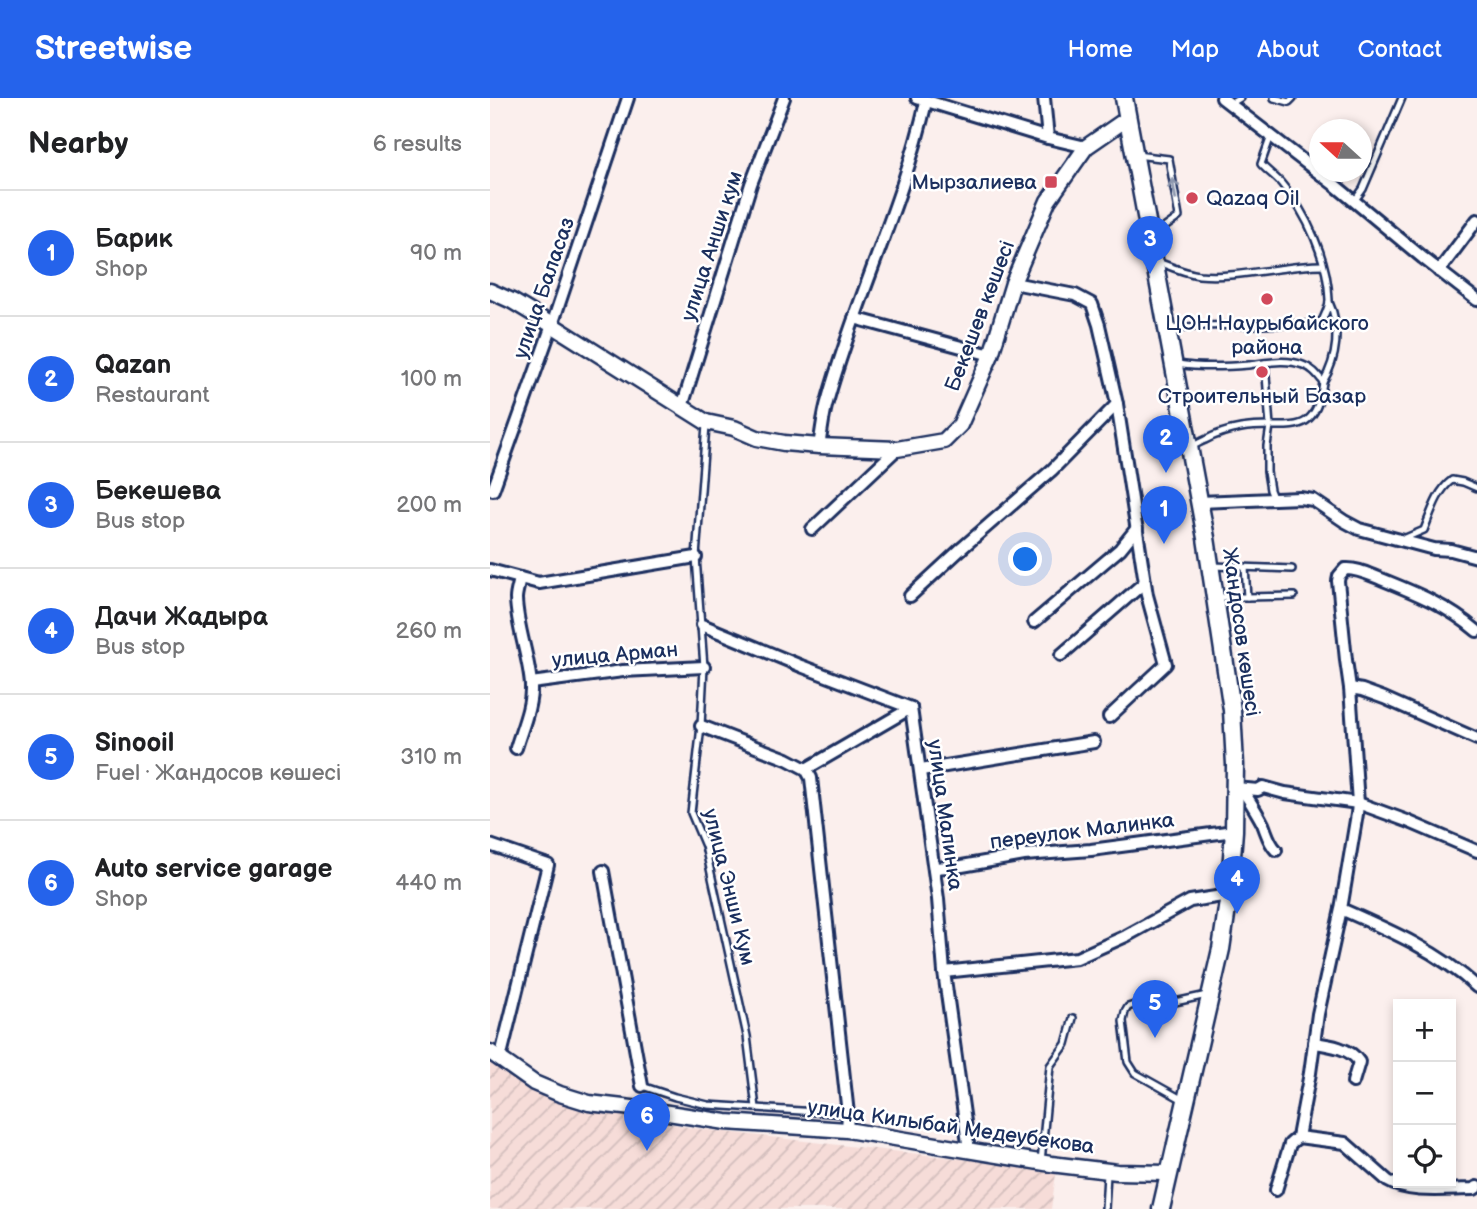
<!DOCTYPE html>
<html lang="en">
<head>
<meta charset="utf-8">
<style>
  :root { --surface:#fff; --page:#f6f6f6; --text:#202124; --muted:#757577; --line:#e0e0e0; --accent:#2563eb }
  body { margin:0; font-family:"Balsamiq Sans",sans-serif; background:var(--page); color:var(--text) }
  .controls { position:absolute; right:21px; bottom:21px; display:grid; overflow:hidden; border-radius:0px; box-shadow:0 4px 10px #0003 }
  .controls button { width:63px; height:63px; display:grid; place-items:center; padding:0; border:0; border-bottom:2px solid var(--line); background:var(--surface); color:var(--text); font:35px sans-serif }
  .compass { position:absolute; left:819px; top:21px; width:63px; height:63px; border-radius:50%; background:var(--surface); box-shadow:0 4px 10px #0003; rotate:291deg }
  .you { position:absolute; left:536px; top:462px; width:24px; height:24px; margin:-18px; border:5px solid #fff; border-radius:50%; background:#1a73e8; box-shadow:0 0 0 10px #1a73e833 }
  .badge { display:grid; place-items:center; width:46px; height:46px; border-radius:50%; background:var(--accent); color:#fff; font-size:23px; font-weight:700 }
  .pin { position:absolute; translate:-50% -58px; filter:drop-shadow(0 2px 4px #0008) }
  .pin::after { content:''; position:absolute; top:37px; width:24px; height:21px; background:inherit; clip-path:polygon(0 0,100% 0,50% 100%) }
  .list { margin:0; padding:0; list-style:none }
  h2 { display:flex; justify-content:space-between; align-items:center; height:91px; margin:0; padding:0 28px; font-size:30px }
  h2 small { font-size:23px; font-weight:400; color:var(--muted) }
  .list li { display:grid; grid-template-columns:46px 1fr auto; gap:21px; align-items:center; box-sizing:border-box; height:126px; padding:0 28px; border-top:2px solid var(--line) }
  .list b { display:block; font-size:26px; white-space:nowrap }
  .list p { margin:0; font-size:23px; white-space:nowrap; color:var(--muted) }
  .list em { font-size:23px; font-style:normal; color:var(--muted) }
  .icon { flex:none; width:38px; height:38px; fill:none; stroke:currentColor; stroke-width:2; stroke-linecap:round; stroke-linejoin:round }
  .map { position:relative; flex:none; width:987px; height:1111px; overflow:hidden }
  header { display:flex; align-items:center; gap:42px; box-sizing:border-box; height:98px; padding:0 35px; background:var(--accent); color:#fff }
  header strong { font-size:33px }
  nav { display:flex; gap:38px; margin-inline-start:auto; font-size:24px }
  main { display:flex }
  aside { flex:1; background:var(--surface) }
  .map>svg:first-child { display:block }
</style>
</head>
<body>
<header>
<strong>Streetwise</strong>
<nav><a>Home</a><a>Map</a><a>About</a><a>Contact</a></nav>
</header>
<main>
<aside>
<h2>Nearby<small>6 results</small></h2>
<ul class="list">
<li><span class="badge">1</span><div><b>Барик</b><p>Shop</p></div><em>90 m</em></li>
<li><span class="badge">2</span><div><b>Qazan</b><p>Restaurant</p></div><em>100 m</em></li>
<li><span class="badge">3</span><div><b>Бекешева</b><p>Bus stop</p></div><em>200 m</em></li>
<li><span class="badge">4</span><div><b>Дачи Жадыра</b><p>Bus stop</p></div><em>260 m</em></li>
<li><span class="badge">5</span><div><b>Sinooil</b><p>Fuel · Жандосов көшесі</p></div><em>310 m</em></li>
<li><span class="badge">6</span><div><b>Auto service garage</b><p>Shop</p></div><em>440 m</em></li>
</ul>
</aside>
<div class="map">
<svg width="987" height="1111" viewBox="0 0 987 1111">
  <defs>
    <pattern id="industrial-furrows" width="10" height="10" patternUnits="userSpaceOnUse" patternTransform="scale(1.75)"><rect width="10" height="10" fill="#f6dcd8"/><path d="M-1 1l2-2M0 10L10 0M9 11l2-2" fill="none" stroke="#d2bdbc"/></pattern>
  </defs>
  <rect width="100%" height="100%" fill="#fbefed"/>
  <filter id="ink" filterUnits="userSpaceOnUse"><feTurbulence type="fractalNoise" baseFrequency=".0143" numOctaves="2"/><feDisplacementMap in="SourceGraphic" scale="14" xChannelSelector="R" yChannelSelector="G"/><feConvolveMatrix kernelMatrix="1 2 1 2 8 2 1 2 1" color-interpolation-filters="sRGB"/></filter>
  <g filter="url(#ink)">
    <polygon fill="url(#industrial-furrows)" points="0,960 88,1006 201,1030 481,1062 566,1076 561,1111 0,1111"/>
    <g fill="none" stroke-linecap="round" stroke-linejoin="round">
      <g stroke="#1b2f5e" stroke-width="10">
        <g id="lane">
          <polyline points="784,0 799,4 803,0"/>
          <polyline points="740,6 750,0"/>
          <polyline points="646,57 679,61 689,119 664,137"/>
          <polyline points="865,102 873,91 912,0"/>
          <path d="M668,164C681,169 695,175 709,177C748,181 793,167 833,167"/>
          <path d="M681,231L707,228L820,226L832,223C835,216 839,209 839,202C838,162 817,115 791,85C785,78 777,73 771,66L781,38"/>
          <polyline points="775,265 780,328 777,348 777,374 780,392 784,402"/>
          <path d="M687,266C711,270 734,269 758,267C776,265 795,260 813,267C822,270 827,276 833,284C825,345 796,322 751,330C739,332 726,336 715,342C710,344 706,347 700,349"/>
          <path d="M833,284C847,261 851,229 839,204"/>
          <polyline points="216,327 206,459 214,569 211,628 201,715 215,748 257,938 266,1010"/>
          <path d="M913,441L934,432C941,415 947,393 962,382L973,384L987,390"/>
          <polyline points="723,468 802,471"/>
          <polyline points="727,499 757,499 755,469"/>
          <polyline points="757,499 804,498"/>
          <polyline points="152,988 185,999 218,1007 358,1016"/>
          <polyline points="695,1003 645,975 638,964 633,923 635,914 638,909 644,907 685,904 717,897"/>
          <polyline points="551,1064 560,968 576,946 583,920"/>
          <polyline points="615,1111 617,1076"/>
        </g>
      </g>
      <g stroke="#1b2f5e" stroke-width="16">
        <g id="street">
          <polyline points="427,0 558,40 596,49"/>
          <polyline points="554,0 558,40"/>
          <polyline points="732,0 846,88 933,160 987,202"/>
          <polyline points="949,173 987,122"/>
          <polyline points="523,185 585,197 602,206 609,227 627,306 657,497 676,566 619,619"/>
          <polyline points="364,220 501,257"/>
          <polyline points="192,309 261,86 294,0"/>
          <path d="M329,348C332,332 333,316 338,301C366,200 413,106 436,4"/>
          <polyline points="3,392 61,230 138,0"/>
          <polyline points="709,404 810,400 823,402 854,423 869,431 944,451 961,452 987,459"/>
          <polyline points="322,431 407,351"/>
          <polyline points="0,472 49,485 206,459"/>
          <polyline points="420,498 472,450 562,372 627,306"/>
          <polyline points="544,524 630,451 647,430"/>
          <polyline points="212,527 311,568 421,610 448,801 454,874 479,1052"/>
          <polyline points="571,557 655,484"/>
          <polyline points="41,585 133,573 214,569"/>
          <polyline points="860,590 872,592 894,600 987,641"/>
          <polyline points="211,628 297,661 316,671 321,680 358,1016 357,1032"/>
          <path d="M26,650C32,630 42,608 41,587C39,558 27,530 26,501C26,494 29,487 30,480"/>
          <polyline points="316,671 421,610"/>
          <polyline points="431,672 604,644"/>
          <polyline points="746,690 768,692 773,689 795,695 868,705 917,723 987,753"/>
          <path d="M752,691C759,702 767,714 773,726C777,736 779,745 786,752"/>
          <polyline points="0,747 58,767 10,961"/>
          <polyline points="444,770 472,768 534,757 601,752 744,733"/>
          <polyline points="113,773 152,988"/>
          <path d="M851,811C899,832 948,853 987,889"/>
          <polyline points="454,874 587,860 636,838 700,803 739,797"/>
          <path d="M824,945C839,947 861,950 869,964L863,984"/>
          <path d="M808,1039L855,1045L898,1083C919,1096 958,1091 984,1091L987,1089"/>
          <path d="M786,1092L800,1046L808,1039L820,975L828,916L851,811L867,716L868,705L860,590L856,562L848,483L849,478L855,471C867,470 880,477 891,481C926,495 958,508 987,533"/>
        </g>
      </g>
      <g stroke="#1b2f5e" stroke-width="19">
        <g id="secondary">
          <polyline points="0,193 22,203 62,227 216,324 244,330 267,340 294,345 329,348 407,351 454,343 470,327 501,257 523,185 558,103 596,49 638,20"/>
          <polyline points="0,954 44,985 70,996 99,1005 159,1012 236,1024 357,1032 561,1066 627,1074 678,1075"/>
        </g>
      </g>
      <g stroke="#1b2f5e" stroke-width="21">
        <polyline id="primary" points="634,0 716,440 742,612 745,667 744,733 739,797 731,851 671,1111"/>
      </g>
      <use href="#lane" stroke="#fff" stroke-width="5"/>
      <use href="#street" stroke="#fff" stroke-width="10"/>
      <use href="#secondary" stroke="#fff" stroke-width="14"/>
      <use href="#primary" stroke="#fff" stroke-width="16"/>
    </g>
    <defs><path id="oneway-shaft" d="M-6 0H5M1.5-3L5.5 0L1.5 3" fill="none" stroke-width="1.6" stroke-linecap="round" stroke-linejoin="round" transform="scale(1.75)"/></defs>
    <use stroke="#8d97ae" href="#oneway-shaft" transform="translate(684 91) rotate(-100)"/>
  </g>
  <g fill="#d1495b" stroke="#fff" stroke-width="2.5">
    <rect x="554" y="77" width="14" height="14" rx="3.5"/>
    <circle cx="702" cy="100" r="7"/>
    <circle cx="777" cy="201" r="7"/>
    <circle cx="772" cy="274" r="7"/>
  </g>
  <g text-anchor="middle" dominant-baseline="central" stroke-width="5" stroke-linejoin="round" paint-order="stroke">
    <g font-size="21" fill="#1b2f5e" stroke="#fff">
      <text x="547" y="84" text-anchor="end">Мырзалиева</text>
      <text x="716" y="100" text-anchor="start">Qazaq Oil</text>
      <text x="777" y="225">ЦОН Наурыбайского<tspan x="777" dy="24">района</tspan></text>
      <text x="772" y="298">Строительный Базар</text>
    </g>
    <g font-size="21" fill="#1b2f5e" stroke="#fff">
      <text transform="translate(222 148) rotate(-72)">улица Анши кум</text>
      <text transform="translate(54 190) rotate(-71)">улица Баласаз</text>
      <text transform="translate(490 218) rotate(-69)">Бекешев көшесі</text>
      <text transform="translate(751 534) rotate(82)">Жандосов көшесі</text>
      <text transform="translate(125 557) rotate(-5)">улица Арман</text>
      <text transform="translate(455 717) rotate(82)">улица Малинка</text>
      <text transform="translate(592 733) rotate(-7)">переулок Малинка</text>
      <text transform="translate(239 789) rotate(76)">улица Энши Кум</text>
      <text transform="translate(461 1029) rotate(8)">улица Килыбай Медеубекова</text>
    </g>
  </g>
</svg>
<div class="controls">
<button>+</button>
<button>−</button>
<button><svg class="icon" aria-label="locate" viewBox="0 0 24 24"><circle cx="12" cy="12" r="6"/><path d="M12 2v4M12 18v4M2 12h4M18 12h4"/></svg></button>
</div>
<svg class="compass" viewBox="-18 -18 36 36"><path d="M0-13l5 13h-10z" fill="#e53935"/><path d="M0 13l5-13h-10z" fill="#757577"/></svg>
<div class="you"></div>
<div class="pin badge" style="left:674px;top:446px">1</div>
<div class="pin badge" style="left:676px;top:375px">2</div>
<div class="pin badge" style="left:660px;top:176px">3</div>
<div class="pin badge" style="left:747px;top:816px">4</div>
<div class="pin badge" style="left:665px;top:940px">5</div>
<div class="pin badge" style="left:157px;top:1053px">6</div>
</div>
</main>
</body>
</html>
